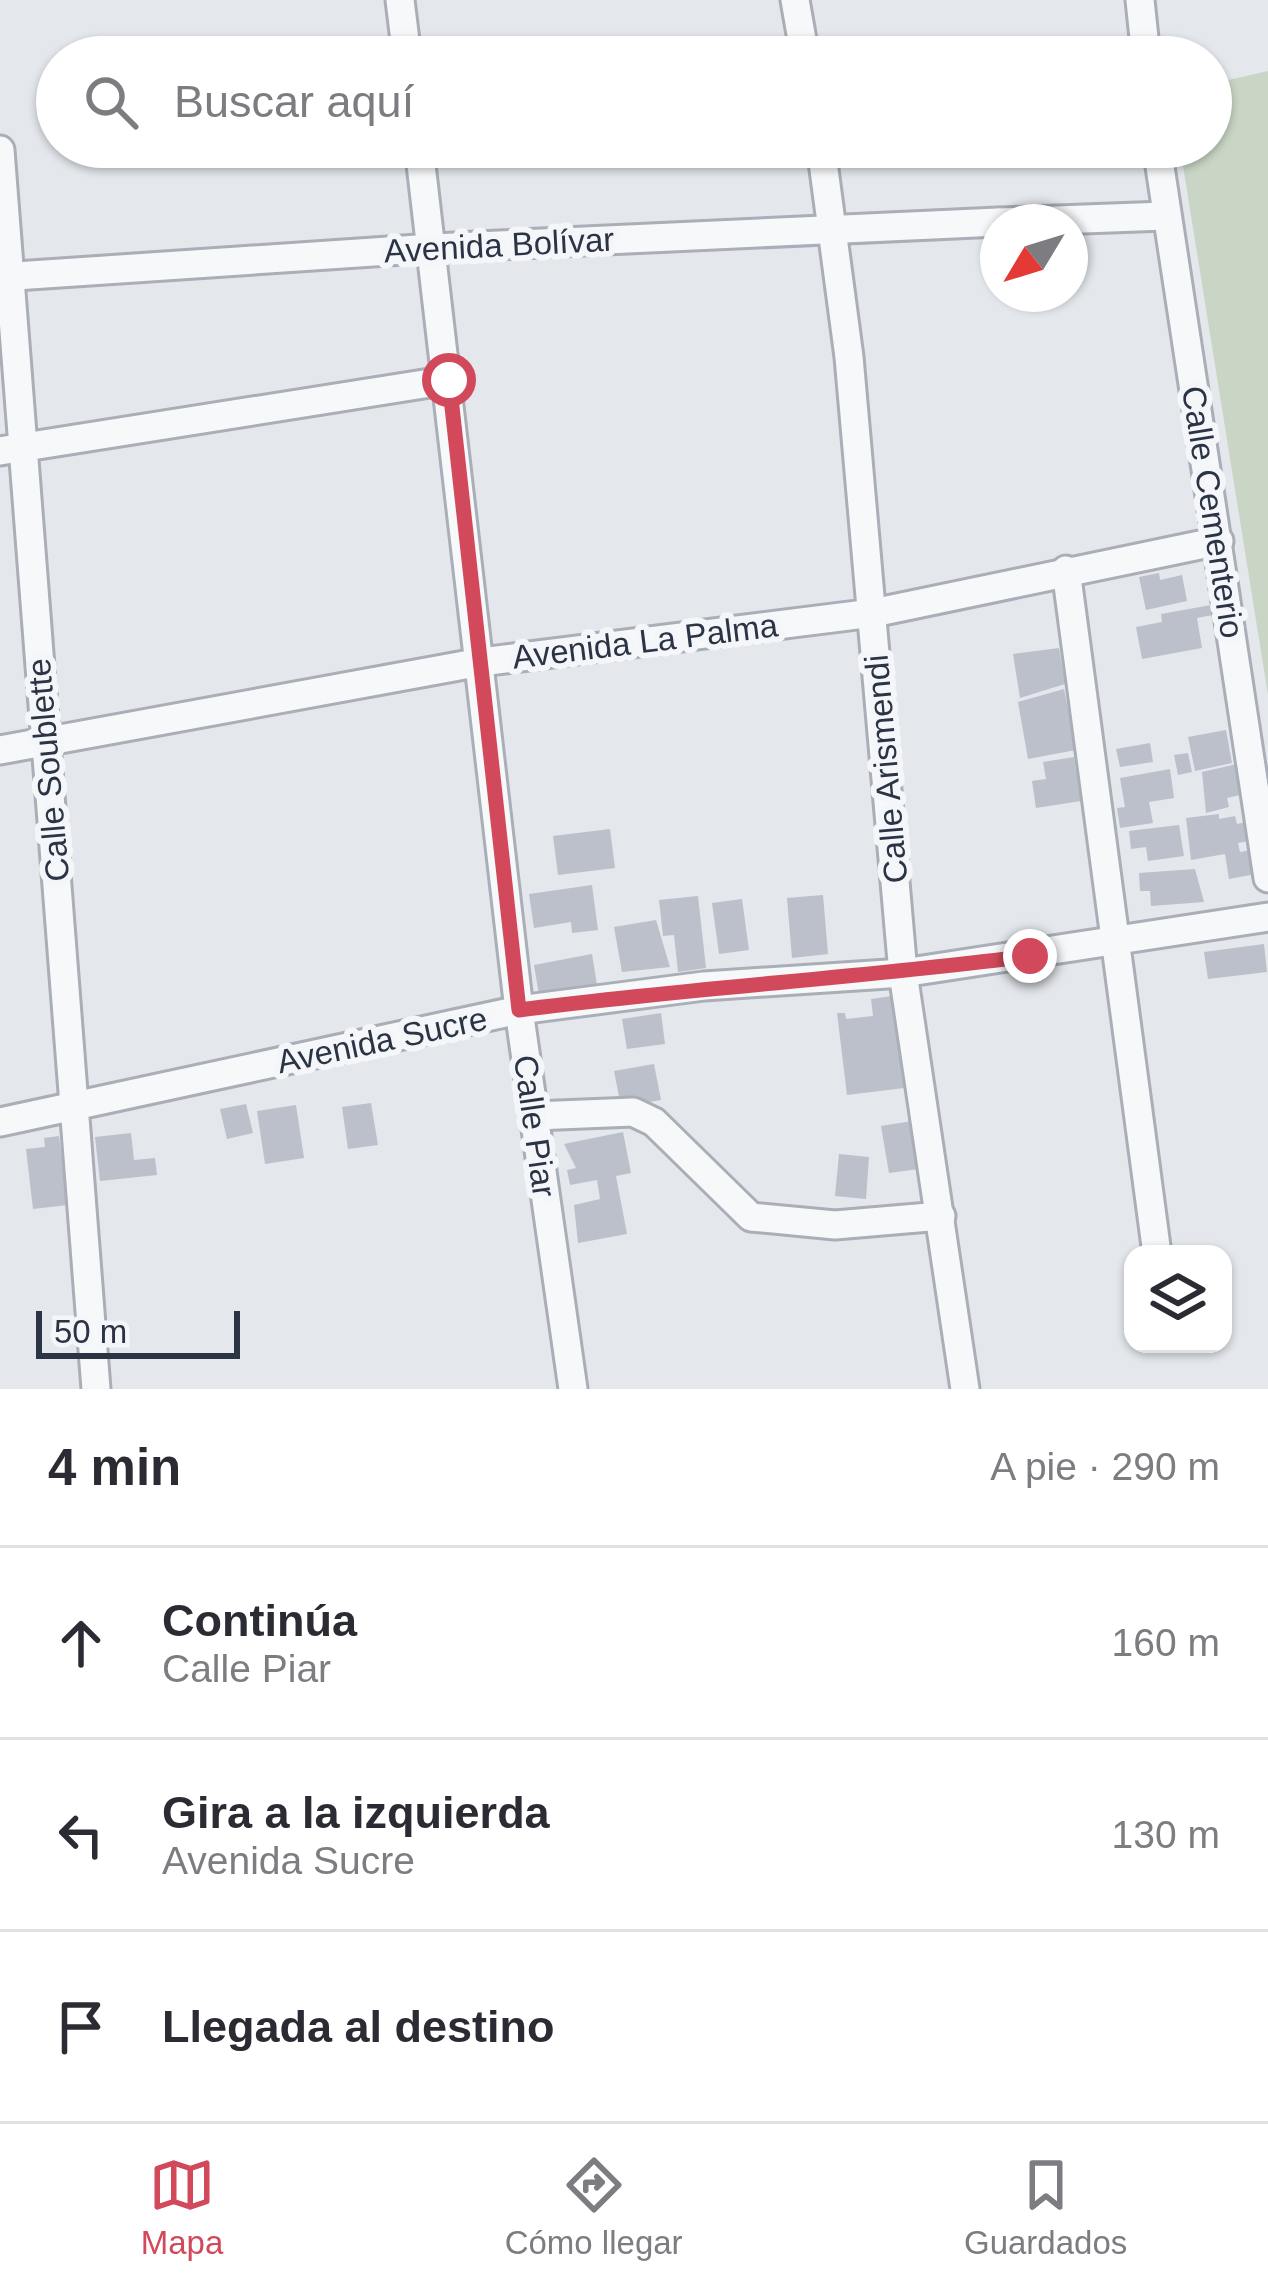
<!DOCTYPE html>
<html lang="es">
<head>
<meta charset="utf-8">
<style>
  :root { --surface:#fff; --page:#f7f7f7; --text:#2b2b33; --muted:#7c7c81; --line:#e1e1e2; --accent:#d1495b }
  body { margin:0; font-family:Helvetica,sans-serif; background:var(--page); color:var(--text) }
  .controls { position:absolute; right:36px; bottom:36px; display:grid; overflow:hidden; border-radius:24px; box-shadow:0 3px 9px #0004 }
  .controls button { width:108px; height:108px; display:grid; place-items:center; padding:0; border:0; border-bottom:3px solid var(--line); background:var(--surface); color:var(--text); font:60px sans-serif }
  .compass { position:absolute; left:980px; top:204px; width:108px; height:108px; border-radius:50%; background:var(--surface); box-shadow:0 3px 9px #0004; rotate:232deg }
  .scale { position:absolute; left:36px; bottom:30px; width:204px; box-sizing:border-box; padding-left:12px; border:6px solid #2b3445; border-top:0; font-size:33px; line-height:42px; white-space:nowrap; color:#2b3445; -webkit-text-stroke:9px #f4f6f9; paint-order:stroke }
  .stop { position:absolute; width:36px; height:36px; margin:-27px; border:9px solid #d1495b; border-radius:50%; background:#fff }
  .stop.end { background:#d1495b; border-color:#fff; box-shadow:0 3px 12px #0008 }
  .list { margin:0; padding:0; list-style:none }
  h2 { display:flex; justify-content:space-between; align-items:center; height:156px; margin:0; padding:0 48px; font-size:51px }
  h2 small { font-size:39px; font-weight:400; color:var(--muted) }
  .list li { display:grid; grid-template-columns:78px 1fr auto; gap:36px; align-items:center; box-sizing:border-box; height:192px; padding:0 48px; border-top:3px solid var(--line) }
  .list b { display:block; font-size:45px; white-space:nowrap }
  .list p { margin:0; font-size:39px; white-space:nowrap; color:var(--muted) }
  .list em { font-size:39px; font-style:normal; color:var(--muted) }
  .icon { flex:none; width:66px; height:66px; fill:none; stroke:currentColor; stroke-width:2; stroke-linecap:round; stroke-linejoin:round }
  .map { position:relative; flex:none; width:1268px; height:1389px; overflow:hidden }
  .search { position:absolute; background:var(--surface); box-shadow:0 3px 9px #0004; left:36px; right:36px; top:36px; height:132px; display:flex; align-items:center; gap:30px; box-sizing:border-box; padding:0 42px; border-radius:66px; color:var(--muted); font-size:45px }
  .sheet { height:732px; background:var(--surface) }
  nav { display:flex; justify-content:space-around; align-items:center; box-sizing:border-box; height:168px; border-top:3px solid var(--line); background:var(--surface); font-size:33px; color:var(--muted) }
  nav a { display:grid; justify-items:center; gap:6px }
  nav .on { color:var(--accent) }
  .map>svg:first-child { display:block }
</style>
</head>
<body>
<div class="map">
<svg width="1268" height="1389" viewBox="0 0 1268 1389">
  <rect width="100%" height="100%" fill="#e4e7ec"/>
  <polygon fill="#c9d6c5" points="1268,71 1268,695 1180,147 1211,147 1211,84"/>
  <g fill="#bbc0ca">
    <polygon points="1159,573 1160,580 1182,575 1187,601 1146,610 1139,577"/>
    <polygon points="1211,605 1213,615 1197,618 1202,648 1142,659 1136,627 1162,622 1161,614"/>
    <polygon points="1059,648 1065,684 1020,698 1013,654"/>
    <polygon points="1064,689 1076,750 1028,759 1018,702"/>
    <polygon points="1226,730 1232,763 1195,771 1188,737"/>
    <polygon points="1150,743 1153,762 1120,767 1116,749"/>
    <polygon points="1188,753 1192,772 1178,775 1174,755"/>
    <polygon points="1074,757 1081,801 1036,808 1032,781 1046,779 1043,762"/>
    <polygon points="1237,764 1245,794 1227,798 1229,807 1206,813 1202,772"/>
    <polygon points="1170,769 1174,798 1149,802 1153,823 1120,828 1117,808 1125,807 1120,778"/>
    <polygon points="1219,814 1219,819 1235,816 1237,824 1246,822 1249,841 1238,843 1240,852 1251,850 1256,874 1229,879 1225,854 1191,860 1186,818"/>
    <polygon points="1179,825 1184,856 1148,861 1146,847 1131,849 1129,831"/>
    <polygon points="610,829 615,868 558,875 553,836"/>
    <polygon points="1195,869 1204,902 1151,906 1150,891 1140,891 1139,873"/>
    <polygon points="592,885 598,930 572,933 571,922 534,928 529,894"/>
    <polygon points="823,895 828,954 792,958 787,898"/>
    <polygon points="698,896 706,968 678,972 674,935 663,936 659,900"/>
    <polygon points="742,899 749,950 719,954 712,903"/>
    <polygon points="656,920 670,967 622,972 614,927"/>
    <polygon points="1264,944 1267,972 1208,979 1204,952"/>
    <polygon points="592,954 597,985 539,995 534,965"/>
    <polygon points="892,996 904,1088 847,1095 837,1013 845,1013 846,1019 873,1016 871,999"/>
    <polygon points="661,1013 665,1044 627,1049 622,1019"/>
    <polygon points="654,1064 661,1100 621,1107 614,1071"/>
    <polygon points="371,1103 378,1145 348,1149 342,1107"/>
    <polygon points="246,1104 253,1133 227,1139 220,1109"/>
    <polygon points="296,1105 304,1158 265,1164 257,1111"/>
    <polygon points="912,1121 919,1169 889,1173 881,1126"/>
    <polygon points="623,1132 631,1173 616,1176 627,1234 578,1243 574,1205 600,1199 597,1180 570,1185 567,1170 576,1168 564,1144"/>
    <polygon points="131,1133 134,1160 155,1158 157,1175 100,1181 95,1137"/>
    <polygon points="59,1136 68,1205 33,1209 26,1149 45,1147 44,1138"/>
    <polygon points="839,1154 869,1157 866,1199 835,1196"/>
  </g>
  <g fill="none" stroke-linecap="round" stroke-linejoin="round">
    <g stroke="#a9aeb7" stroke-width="33">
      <g id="minor">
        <polyline points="400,0 407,57"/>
        <polyline points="795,0 805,57"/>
        <polyline points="1140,0 1146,57"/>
        <polyline points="419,147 519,1010 573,1389"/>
        <polyline points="821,147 849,357 903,973 965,1389"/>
        <polyline points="1157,147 1268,878"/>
        <polyline points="0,150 96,1389"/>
        <polyline points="1000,222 1165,216"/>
        <polyline points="0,277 433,248 998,222"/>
        <polyline points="0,451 449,380"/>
        <polyline points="1066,570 1157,1254"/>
        <polyline points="0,750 481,662 873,613 1219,541"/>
        <polyline points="534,1116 633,1112 654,1122 751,1217 835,1225 941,1216"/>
        <polyline points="0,1122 519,1010 704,986 903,973 1268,917"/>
      </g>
    </g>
    <use href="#minor" stroke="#f7f8fa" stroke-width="27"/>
  </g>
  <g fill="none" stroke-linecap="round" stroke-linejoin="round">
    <path stroke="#d1495b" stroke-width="15" d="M449,380L519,1010C689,988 860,978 1030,956"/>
  </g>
  <g text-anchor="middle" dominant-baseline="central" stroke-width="12" stroke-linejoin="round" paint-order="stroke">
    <g font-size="33" fill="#2b3445" stroke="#f4f6f9">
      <text transform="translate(499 245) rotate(-3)">Avenida Bolívar</text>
      <text transform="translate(1213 512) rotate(81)">Calle Cementerio</text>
      <text transform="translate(645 641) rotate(-7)">Avenida La Palma</text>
      <text transform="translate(886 769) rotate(-95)">Calle Arismendi</text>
      <text transform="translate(48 770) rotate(-95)">Calle Soublette</text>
      <text transform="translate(382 1040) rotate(-12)">Avenida Sucre</text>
      <text transform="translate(535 1126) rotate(82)">Calle Piar</text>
    </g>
  </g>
</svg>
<div class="controls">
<button><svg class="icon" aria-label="layers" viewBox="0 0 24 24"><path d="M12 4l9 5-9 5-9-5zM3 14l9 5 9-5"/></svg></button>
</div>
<svg class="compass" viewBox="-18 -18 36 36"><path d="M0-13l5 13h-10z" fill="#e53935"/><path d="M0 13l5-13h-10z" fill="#7c7c81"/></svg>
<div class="scale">50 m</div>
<div class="stop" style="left:449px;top:380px"></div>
<div class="stop end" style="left:1030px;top:956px"></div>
<div class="search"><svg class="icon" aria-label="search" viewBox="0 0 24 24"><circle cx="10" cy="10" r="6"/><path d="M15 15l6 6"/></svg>Buscar aquí</div>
</div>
<section class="sheet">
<h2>4 min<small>A pie · 290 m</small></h2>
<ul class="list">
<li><svg class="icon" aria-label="ahead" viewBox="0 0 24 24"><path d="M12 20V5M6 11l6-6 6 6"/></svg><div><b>Continúa</b><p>Calle Piar</p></div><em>160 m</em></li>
<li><svg class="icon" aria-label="left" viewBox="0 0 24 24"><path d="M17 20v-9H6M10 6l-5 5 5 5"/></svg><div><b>Gira a la izquierda</b><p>Avenida Sucre</p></div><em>130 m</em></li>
<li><svg class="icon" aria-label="arrive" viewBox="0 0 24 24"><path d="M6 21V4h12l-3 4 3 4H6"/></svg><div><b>Llegada al destino</b></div></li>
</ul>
</section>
<nav>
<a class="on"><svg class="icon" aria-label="map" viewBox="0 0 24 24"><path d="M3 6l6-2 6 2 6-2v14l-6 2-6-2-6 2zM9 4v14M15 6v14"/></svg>Mapa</a>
<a><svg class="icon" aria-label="directions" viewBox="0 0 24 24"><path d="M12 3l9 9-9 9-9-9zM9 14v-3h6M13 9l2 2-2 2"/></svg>Cómo llegar</a>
<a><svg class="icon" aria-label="saved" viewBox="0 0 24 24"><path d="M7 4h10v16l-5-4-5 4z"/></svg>Guardados</a>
</nav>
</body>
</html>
